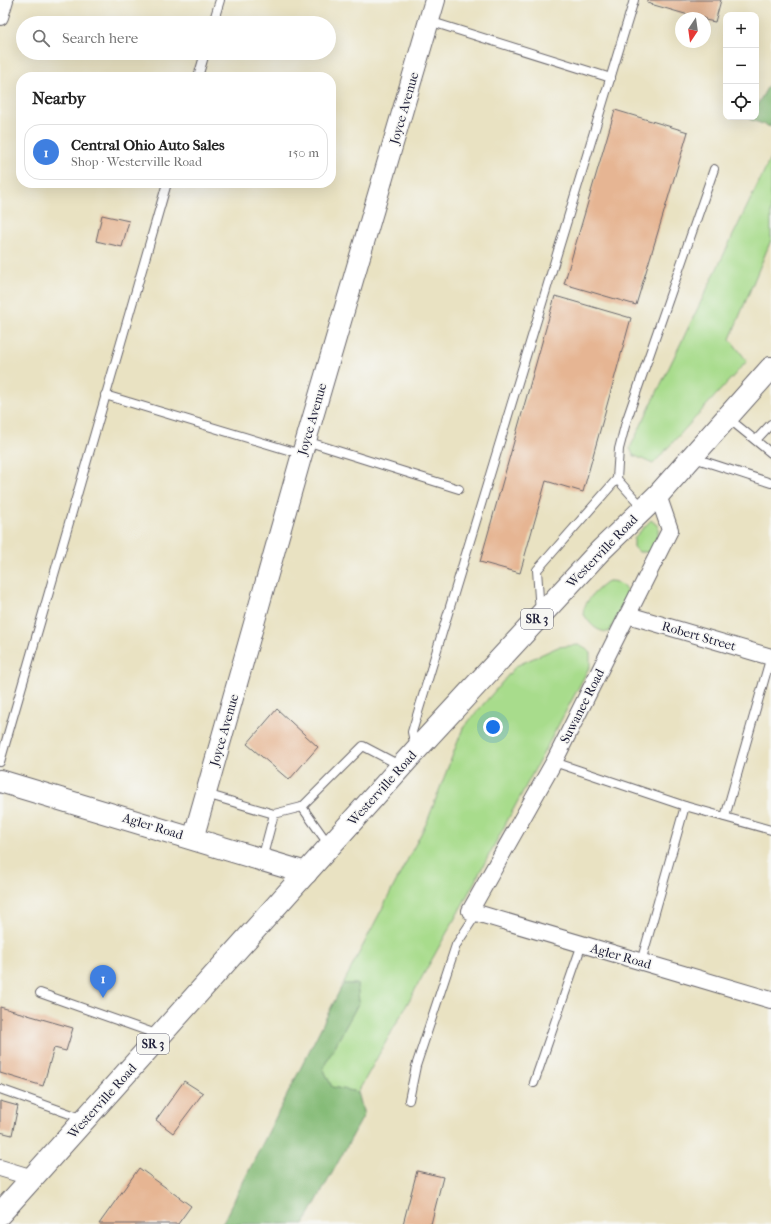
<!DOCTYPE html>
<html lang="en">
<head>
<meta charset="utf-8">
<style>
  :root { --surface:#fff; --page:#f2f2f2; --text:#222; --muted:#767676; --line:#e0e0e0; --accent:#d93025 }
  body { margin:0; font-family:"IM FELL French Canon",serif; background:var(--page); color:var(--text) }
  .controls { position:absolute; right:12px; top:12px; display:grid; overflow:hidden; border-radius:8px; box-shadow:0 4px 16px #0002 }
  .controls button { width:36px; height:36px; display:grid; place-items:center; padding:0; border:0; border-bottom:1px solid var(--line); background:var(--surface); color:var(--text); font:20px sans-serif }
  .compass { position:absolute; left:675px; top:12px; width:36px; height:36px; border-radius:50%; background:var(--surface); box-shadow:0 4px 16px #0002; rotate:193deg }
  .you { position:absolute; left:493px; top:727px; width:14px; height:14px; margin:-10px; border:3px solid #fff; border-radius:50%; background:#1a73e8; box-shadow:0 0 0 6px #1a73e833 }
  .badge { display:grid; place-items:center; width:26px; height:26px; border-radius:50%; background:var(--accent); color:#fff; font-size:13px; font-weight:700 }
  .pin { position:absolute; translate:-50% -33px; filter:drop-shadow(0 1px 2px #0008) }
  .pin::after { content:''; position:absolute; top:21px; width:14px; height:12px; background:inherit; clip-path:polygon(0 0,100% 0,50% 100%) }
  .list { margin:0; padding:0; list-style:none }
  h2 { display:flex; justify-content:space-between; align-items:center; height:52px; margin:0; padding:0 16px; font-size:17px }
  h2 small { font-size:13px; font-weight:400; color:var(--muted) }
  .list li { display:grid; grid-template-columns:26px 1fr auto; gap:12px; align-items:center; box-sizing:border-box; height:56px; margin:0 8px 8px; padding:0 8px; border:1px solid var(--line); border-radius:16px }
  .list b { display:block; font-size:15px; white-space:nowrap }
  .list p { margin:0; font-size:13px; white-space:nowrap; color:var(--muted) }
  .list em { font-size:13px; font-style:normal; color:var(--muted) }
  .icon { flex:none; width:22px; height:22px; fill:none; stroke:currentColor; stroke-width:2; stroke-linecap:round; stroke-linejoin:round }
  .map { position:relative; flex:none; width:771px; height:1224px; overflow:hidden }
  .search { position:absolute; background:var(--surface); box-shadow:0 4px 16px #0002; left:16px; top:16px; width:320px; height:44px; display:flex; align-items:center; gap:10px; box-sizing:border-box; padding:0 14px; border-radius:22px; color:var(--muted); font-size:15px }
  .panel { position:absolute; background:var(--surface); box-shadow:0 4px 16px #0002; left:16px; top:72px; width:320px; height:116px; border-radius:16px }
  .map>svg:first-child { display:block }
</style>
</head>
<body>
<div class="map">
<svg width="771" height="1224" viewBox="0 0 771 1224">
  <rect width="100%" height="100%" fill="#f6f6f2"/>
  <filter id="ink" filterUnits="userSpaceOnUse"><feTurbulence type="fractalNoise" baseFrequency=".025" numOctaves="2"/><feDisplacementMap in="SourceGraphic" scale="8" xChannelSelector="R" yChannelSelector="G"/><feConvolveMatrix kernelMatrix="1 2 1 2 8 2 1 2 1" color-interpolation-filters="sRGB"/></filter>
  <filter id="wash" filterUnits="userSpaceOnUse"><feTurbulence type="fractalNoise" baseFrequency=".012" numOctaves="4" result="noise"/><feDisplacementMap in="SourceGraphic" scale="16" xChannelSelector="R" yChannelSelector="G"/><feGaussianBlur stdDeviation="0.9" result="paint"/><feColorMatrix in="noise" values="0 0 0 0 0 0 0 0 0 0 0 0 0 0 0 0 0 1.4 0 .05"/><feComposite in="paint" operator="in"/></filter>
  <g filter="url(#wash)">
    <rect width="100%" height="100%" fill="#e9e2c2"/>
    <g fill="#a8dc8c" stroke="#657f64">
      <polygon points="771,157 771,240 730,339 747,361 653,464 633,455 630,448"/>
      <path d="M651,520L658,526C659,537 656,543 649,552H639L634,547V538Z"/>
      <path d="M609,581C618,581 623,585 627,592L625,601L609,632C596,632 590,624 583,613C584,601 599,587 609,581Z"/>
      <polygon points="577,645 583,646 590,653 590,666 459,911 358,1092 332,1087 323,1068 359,1002 357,984 343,984 427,822 463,728 516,666 558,647"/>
    </g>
    <g fill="#86bc78" stroke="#546f5a">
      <polygon points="771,81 771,127 749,119 750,117 756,117 756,107"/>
      <polygon points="343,984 357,984 359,1002 323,1068 332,1087 358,1092 364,1115 304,1224 222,1224"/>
    </g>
    <g id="blocks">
      <g fill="#e6b593">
        <polygon points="648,0 721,0 715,22 705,20 705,18 699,18 647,3"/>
        <polygon points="615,110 688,132 636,305 564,284"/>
        <polygon points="102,215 129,221 122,247 96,241"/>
        <polygon points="555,296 631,318 583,492 546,481 520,573 480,562"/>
        <polygon points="277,709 318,747 289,780 247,744"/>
        <polygon points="0,1007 73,1028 66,1051 54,1048 43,1086 0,1073"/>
        <polygon points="184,1081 203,1093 173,1133 156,1120"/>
        <polygon points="0,1101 18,1106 12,1135 0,1132"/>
        <polygon points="139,1168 191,1206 178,1224 99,1224"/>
        <polygon points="417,1171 443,1177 431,1224 403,1224"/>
      </g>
    </g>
  </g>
  <g filter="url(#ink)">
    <use href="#blocks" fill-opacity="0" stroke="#68656a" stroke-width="1"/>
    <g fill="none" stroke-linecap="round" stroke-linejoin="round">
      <g stroke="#68656a" stroke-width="10">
        <g id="service">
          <polyline points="429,21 611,78"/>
          <polyline points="213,23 220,0"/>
          <polyline points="198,77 205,53"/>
          <polyline points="105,395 301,454"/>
          <polyline points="728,418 771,453"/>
          <polyline points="756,440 771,424"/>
          <polyline points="306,441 459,489"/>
          <polyline points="694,458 771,483"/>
          <polyline points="617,479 619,449 626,422 714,169"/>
          <polyline points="540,612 537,570 617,479 643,508"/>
          <polyline points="415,747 412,732 634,0"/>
          <polyline points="0,762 167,183"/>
          <polyline points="554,762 685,806 771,830"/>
          <polyline points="206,794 274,814 262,859"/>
          <polyline points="274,814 302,807"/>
          <polyline points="725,817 771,656"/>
          <polyline points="329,845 302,807 363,746 401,766"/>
          <polyline points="641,962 685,806"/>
          <polyline points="40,993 159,1035"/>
          <polyline points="534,1083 582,944"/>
          <polyline points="0,1089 84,1119"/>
          <polyline points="409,1100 416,1066 456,945 477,913"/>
        </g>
      </g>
      <g stroke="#68656a" stroke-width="18">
        <g id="minor">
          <polyline points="0,17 5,0"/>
          <polyline points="658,495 670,530 554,762 470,911 771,1000"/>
          <polyline points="628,615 771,657"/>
          <polyline points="0,1168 33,1178"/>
        </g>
      </g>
      <g stroke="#68656a" stroke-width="22">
        <polyline id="tertiary" points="193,839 300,461 435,0"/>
      </g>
      <g stroke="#68656a" stroke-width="24">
        <polyline id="secondary" points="0,781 306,873"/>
      </g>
      <g stroke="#68656a" stroke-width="24">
        <polyline id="primary" points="0,1214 416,750 600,551 658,495 771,368"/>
      </g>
      <use href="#service" stroke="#fff" stroke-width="8"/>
      <use href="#minor" stroke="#fff" stroke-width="16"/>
      <use href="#tertiary" stroke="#fff" stroke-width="20"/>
      <use href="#secondary" stroke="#fff" stroke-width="22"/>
      <use href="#primary" stroke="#fff" stroke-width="22"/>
    </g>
  </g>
  <g text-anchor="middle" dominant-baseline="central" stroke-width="3" stroke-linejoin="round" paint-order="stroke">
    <g fill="#f6f6f2" stroke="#626272" stroke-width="1">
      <rect x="521" y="609" width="32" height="20" rx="3"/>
      <rect x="137" y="1034" width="32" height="20" rx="3"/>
    </g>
    <g font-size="12" font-weight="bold" fill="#22223b">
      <text x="537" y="619">SR 3</text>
      <text x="153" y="1044">SR 3</text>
    </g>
    <g font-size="13" fill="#22223b" stroke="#f6f6f2">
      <text transform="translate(404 108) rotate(-74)">Joyce Avenue</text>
      <text transform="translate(312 419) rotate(-74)">Joyce Avenue</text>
      <text transform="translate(602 551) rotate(-46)">Westerville Road</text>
      <text transform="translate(699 636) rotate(16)">Robert Street</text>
      <text transform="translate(582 706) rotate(-63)">Suwanee Road</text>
      <text transform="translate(224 730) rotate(-74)">Joyce Avenue</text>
      <text transform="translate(382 788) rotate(-48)">Westerville Road</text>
      <text transform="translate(153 826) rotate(17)">Agler Road</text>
      <text transform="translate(621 956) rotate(16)">Agler Road</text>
      <text transform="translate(102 1101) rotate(-48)">Westerville Road</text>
    </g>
  </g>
</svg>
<div class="controls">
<button>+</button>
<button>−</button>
<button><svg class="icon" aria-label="locate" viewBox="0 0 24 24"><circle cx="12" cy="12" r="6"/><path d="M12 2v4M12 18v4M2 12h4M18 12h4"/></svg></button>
</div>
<svg class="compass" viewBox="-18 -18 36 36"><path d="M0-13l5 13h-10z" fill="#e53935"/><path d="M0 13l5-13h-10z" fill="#767676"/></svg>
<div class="you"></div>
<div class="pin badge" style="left:103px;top:998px;background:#3f7fe0">1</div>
<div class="search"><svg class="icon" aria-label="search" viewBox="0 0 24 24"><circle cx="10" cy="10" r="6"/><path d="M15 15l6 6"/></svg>Search here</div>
<section class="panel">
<h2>Nearby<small></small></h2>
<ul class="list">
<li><span class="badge" style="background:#3f7fe0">1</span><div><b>Central Ohio Auto Sales</b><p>Shop · Westerville Road</p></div><em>150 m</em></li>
</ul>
</section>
</div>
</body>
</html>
